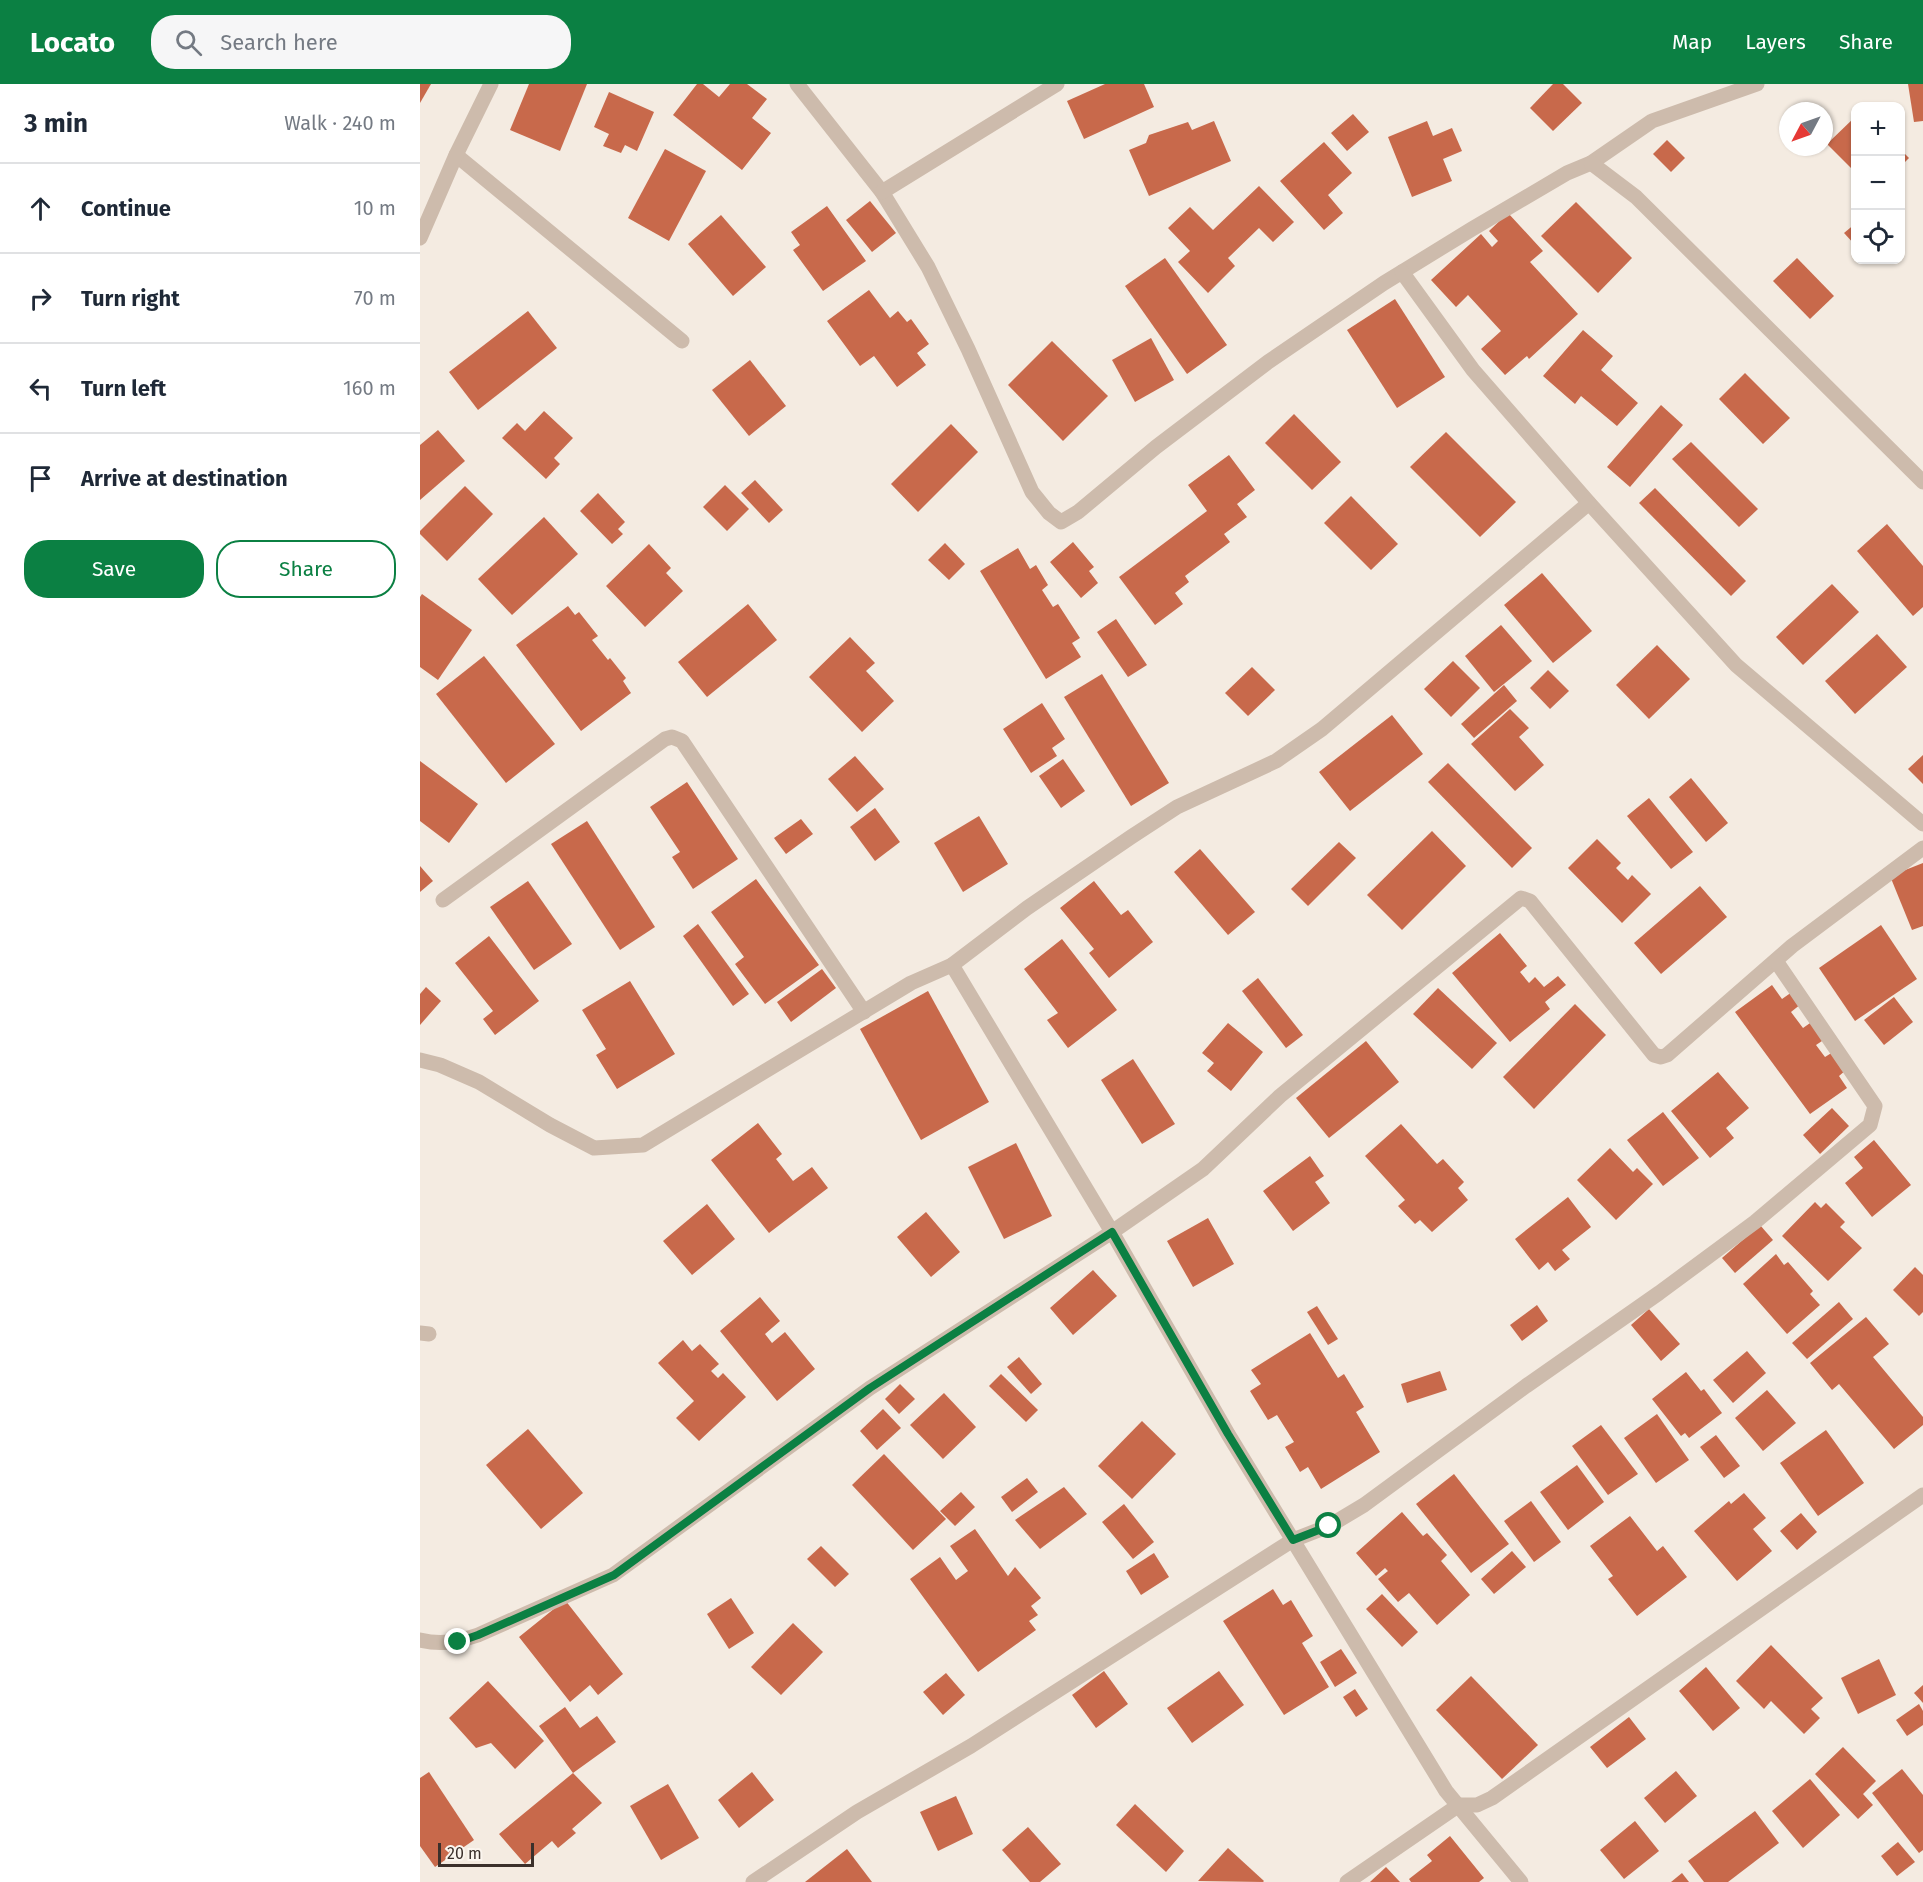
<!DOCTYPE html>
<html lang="en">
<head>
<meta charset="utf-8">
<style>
  :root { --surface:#fff; --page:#f6f6f7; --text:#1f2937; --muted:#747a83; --line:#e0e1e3; --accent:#0b8043 }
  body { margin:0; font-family:"Fira Sans",sans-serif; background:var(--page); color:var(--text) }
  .controls { position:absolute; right:18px; top:18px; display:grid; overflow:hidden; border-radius:12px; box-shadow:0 2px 4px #0004 }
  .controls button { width:54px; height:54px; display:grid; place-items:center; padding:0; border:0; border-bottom:2px solid var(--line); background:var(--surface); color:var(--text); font:30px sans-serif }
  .compass { position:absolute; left:1359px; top:18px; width:54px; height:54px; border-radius:50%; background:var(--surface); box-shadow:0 2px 4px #0004; rotate:229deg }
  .scale { position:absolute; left:18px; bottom:15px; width:96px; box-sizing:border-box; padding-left:6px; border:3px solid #3b302b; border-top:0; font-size:16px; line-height:21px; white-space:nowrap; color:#3b302b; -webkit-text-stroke:4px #fbf5ee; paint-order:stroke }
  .stop { position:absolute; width:18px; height:18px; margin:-14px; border:4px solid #0b8043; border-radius:50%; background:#fff }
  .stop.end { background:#0b8043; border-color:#fff; box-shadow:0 2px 6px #0008 }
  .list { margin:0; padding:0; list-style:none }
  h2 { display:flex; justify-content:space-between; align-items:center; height:78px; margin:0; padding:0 24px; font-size:26px }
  h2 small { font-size:20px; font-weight:400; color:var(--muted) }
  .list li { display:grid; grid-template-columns:39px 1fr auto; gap:18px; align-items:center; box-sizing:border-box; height:90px; padding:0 24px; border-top:2px solid var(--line) }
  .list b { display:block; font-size:22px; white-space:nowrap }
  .list em { font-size:20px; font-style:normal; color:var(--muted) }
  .actions { display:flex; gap:12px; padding:18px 24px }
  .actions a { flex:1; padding:14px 0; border:2px solid var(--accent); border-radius:24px; text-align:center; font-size:21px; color:var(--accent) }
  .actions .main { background:var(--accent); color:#fff }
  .icon { flex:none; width:33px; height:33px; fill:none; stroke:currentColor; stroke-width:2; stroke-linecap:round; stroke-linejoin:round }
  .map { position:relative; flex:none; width:1503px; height:1798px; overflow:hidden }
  header { display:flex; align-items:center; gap:36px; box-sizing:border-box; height:84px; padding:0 30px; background:var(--accent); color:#fff }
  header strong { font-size:28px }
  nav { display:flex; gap:33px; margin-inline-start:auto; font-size:21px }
  .search { width:420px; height:54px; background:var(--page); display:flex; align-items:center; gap:15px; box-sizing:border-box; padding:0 21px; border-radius:24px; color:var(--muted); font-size:22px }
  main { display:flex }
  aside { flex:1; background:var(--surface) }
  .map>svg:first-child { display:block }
</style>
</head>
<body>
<header>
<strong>Locato</strong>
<div class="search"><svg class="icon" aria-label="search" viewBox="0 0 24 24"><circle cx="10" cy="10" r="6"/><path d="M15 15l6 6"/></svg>Search here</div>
<nav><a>Map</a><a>Layers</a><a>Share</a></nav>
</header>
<main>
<aside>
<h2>3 min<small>Walk · 240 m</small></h2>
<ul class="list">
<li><svg class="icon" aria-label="ahead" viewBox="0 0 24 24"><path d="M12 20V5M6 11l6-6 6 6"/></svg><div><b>Continue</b></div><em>10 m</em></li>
<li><svg class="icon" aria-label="right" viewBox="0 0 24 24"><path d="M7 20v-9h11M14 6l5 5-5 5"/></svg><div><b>Turn right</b></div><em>70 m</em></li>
<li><svg class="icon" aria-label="left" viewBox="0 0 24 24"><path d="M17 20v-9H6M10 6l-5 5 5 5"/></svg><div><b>Turn left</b></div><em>160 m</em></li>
<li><svg class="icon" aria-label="arrive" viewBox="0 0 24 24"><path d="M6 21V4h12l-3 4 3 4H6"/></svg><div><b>Arrive at destination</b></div></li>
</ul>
<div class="actions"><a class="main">Save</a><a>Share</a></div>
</aside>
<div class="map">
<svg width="1503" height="1798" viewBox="0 0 1503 1798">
  <rect width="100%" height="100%" fill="#f4ebe1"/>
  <g fill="#c8694b">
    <polygon points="0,0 11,0 0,19"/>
    <polygon points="109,0 167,0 140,67 90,46"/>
    <polygon points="277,0 283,0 299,13 310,0 327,0 347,15 332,34 351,49 322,86 253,31"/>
    <polygon points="685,0 724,0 734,23 664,55 647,17"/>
    <polygon points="1133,0 1143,0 1162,19 1133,47 1110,24"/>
    <polygon points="1488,0 1503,0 1503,37 1494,38"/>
    <polygon points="189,8 234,28 217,67 205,61 201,69 183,62 189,50 174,43"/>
    <polygon points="933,30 949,48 927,67 911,49"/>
    <polygon points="1436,32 1436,89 1407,60"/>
    <polygon points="794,37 811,77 729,112 709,66 726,59 729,51 768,38 772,46"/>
    <polygon points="1007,37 1013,52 1032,44 1042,67 1023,75 1032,97 992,113 968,53"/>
    <polygon points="1247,56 1265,74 1251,88 1233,70"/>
    <polygon points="904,58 932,89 908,111 923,129 904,146 860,97"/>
    <polygon points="245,65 286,87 249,157 208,134"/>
    <polygon points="1480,65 1489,74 1480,83"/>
    <polygon points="839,102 874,138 853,158 839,144 808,174 815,182 788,209 758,178 770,167 748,144 770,123 793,146"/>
    <polygon points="450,117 476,149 452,168 426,136"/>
    <polygon points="1156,118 1212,174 1178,209 1121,152"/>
    <polygon points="407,122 446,177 403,207 373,166 380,161 371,148"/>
    <polygon points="1088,129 1123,167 1110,178 1158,230 1109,275 1107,272 1085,291 1061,265 1081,247 1048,211 1036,223 1011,196 1061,150 1072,163 1078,157 1069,147"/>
    <polygon points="301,131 346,183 313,212 268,160"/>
    <polygon points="1436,139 1436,162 1424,149"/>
    <polygon points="745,174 807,261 767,290 705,202"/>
    <polygon points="1377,174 1414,212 1390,235 1353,197"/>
    <polygon points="449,206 470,234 478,227 487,238 491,235 509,260 497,269 506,281 477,303 454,272 440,282 407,237"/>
    <polygon points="975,215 1025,293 977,324 927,246"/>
    <polygon points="108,227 137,264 58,326 29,288"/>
    <polygon points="1163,246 1193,272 1181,286 1218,319 1197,342 1161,312 1155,320 1123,292"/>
    <polygon points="731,254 754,296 715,318 692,276"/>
    <polygon points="632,257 688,312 643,357 588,301"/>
    <polygon points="330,276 366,322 329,352 292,306"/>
    <polygon points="1325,289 1370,334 1343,360 1299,315"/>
    <polygon points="1241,321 1263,341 1210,403 1187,383"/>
    <polygon points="124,327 153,354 134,374 140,380 126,395 82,354 97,339 105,347"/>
    <polygon points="874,330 921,378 892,406 845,359"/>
    <polygon points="531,340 558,368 498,428 471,400"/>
    <polygon points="18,346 45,377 0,416 0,361"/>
    <polygon points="1026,348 1096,418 1060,453 990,383"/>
    <polygon points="1271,358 1338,425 1319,443 1252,375"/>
    <polygon points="809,371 835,406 817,420 827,433 804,450 810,458 765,492 769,498 755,509 763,520 735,541 699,493 787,427 768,401"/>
    <polygon points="335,396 363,426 349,439 321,409"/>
    <polygon points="305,401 329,425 307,447 283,423"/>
    <polygon points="45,402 73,430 27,477 0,450 0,447"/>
    <polygon points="1235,404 1326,497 1311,512 1219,419"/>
    <polygon points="178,409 205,438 198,445 203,450 192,460 160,427"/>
    <polygon points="931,412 978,460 951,486 904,439"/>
    <polygon points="124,433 158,470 92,531 58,495"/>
    <polygon points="1467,440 1503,482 1503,523 1493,532 1437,467"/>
    <polygon points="653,458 674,483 669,487 678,499 661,514 630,478"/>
    <polygon points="525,459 545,480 529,496 508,476"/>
    <polygon points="229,460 251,484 246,489 263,507 225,543 186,502"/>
    <polygon points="598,464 610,485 616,481 628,501 622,506 633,523 638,520 660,554 652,559 661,573 626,595 560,487"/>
    <polygon points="1122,489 1172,547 1133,579 1084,521"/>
    <polygon points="1412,500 1439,528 1383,581 1356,553"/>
    <polygon points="2,510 52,546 18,596 0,583 0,513"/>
    <polygon points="328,520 357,556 287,613 258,578"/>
    <polygon points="148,522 155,531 159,528 178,552 172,556 188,576 190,574 206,594 203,597 211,609 161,647 96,561"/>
    <polygon points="696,535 727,581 708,593 677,548"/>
    <polygon points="1081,541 1112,577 1074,608 1045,572"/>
    <polygon points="1457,550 1487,583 1435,630 1405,597"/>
    <polygon points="430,553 455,579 446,587 474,617 442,648 389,593"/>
    <polygon points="1237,561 1270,595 1229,635 1196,601"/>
    <polygon points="64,572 135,660 86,699 16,610"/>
    <polygon points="1033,577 1060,604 1031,633 1004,605"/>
    <polygon points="832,583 855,606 828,632 805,609"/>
    <polygon points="1128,586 1149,607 1130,625 1110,604"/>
    <polygon points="682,590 749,699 711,722 644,613"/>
    <polygon points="1084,601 1097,617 1054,654 1041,640"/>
    <polygon points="622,619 645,655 632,664 637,672 611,689 583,645"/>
    <polygon points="1090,625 1109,644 1099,653 1124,681 1095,707 1051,660"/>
    <polygon points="972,631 1003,670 930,727 899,688"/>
    <polygon points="1503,671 1503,700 1488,685"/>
    <polygon points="435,672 464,705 437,728 408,695"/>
    <polygon points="643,675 665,707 641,724 619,692"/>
    <polygon points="0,677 58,720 29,759 0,737"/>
    <polygon points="1028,679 1112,764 1092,784 1008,698"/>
    <polygon points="1271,694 1308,739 1286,758 1249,713"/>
    <polygon points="267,698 318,775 273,805 252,773 260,768 230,723"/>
    <polygon points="1229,714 1273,768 1251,785 1207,732"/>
    <polygon points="455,724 480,758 455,777 430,743"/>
    <polygon points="559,732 588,780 543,808 514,759"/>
    <polygon points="381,735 393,750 366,770 354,754"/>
    <polygon points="167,737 235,843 200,866 131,760"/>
    <polygon points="1012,747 1046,782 982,846 947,811"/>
    <polygon points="1177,755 1201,779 1196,784 1208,796 1212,791 1231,810 1202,839 1148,784"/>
    <polygon points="919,758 936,774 888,822 871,805"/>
    <polygon points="780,765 835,828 808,851 754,788"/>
    <polygon points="1503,779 1503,842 1492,846 1470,792"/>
    <polygon points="0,782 13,797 0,808"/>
    <polygon points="336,795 399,881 345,920 315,880 324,873 291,828"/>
    <polygon points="108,797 152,860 114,886 70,823"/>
    <polygon points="674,797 701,831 708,826 733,858 689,894 669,869 674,865 640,824"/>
    <polygon points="1280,802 1307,833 1241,890 1214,859"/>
    <polygon points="278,840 329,910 313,922 263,852"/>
    <polygon points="1461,841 1497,895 1435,937 1399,884"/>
    <polygon points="1080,849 1107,882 1100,888 1109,899 1115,893 1124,903 1138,892 1146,901 1125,918 1130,925 1090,958 1032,889"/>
    <polygon points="69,852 119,917 75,951 63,935 73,927 35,879"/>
    <polygon points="642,855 697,926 648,964 627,936 638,929 604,885"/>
    <polygon points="402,885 416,904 371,938 357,918"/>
    <polygon points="838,894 883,951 866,964 822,907"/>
    <polygon points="210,897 255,970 197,1005 176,971 186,965 162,926"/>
    <polygon points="1352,901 1362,915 1372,908 1381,920 1371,928 1383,944 1393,937 1405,955 1396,961 1405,973 1413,968 1426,986 1419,992 1427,1004 1390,1030 1315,928"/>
    <polygon points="6,903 21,917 0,941 0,910"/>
    <polygon points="1018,904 1077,959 1052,985 993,930"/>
    <polygon points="508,907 569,1018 501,1056 440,945"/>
    <polygon points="1474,913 1493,938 1464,961 1444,936"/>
    <polygon points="1155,920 1186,951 1114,1025 1083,993"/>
    <polygon points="808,939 843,968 811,1007 787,987 794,979 782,969"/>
    <polygon points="946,957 979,998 909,1054 876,1014"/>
    <polygon points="713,975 755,1040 722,1060 681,996"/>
    <polygon points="1298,988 1329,1024 1306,1044 1314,1054 1290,1074 1251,1027"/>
    <polygon points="1412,1024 1429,1042 1400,1070 1383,1051"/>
    <polygon points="1243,1028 1279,1074 1243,1102 1207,1056"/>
    <polygon points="338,1039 362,1070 356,1075 373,1097 392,1083 408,1104 349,1149 291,1076"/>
    <polygon points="981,1040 1017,1080 1023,1075 1044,1098 1038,1104 1048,1116 1012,1148 1000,1136 995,1140 978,1122 985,1116 945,1072"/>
    <polygon points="1454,1056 1491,1101 1452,1133 1425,1099 1443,1084 1434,1073"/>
    <polygon points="596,1059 632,1132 584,1155 548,1083"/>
    <polygon points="1190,1064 1213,1088 1217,1084 1233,1100 1196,1136 1157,1096"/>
    <polygon points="890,1072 904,1092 895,1098 910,1119 873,1147 843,1107"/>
    <polygon points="1148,1113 1171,1143 1142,1166 1150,1175 1135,1187 1128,1178 1119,1186 1095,1155"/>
    <polygon points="1395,1118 1401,1124 1406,1119 1425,1138 1420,1143 1442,1164 1408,1197 1362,1152"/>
    <polygon points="287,1120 315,1155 272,1191 243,1157"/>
    <polygon points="506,1128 540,1168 511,1193 477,1153"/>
    <polygon points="788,1134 814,1180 773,1203 747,1157"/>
    <polygon points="1340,1141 1353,1156 1315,1189 1302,1174"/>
    <polygon points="1356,1170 1364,1181 1368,1178 1393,1207 1390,1210 1400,1221 1367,1250 1323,1200"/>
    <polygon points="1495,1183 1503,1191 1503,1228 1499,1232 1473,1206"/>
    <polygon points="673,1186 697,1212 653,1251 630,1224"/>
    <polygon points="340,1213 360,1237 345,1250 352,1259 365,1248 395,1285 357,1317 300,1247"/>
    <polygon points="1419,1218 1433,1235 1387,1275 1372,1259"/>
    <polygon points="1117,1221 1128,1237 1102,1257 1090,1241"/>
    <polygon points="897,1222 918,1255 908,1261 887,1228"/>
    <polygon points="1229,1225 1260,1260 1241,1277 1211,1241"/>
    <polygon points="1446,1233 1469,1260 1453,1273 1503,1333 1503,1341 1474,1365 1419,1300 1412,1306 1390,1279"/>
    <polygon points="890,1249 918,1294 924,1290 944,1323 936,1328 960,1368 901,1405 888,1383 880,1388 865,1363 874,1358 857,1331 848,1336 830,1307 841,1300 831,1286"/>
    <polygon points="263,1256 272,1267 280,1260 299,1280 291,1287 298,1294 303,1289 326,1313 279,1357 256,1334 274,1317 238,1279"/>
    <polygon points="1327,1267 1346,1289 1313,1319 1293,1296"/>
    <polygon points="599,1273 622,1300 611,1310 587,1283"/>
    <polygon points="1020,1287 1027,1306 987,1319 981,1300"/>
    <polygon points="1266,1288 1281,1307 1284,1305 1302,1329 1269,1354 1265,1349 1261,1352 1232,1315"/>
    <polygon points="581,1290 618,1326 606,1338 569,1302"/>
    <polygon points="480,1300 495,1315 479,1330 465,1315"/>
    <polygon points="1347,1306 1376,1339 1343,1367 1315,1334"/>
    <polygon points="524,1309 556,1343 523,1375 490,1341"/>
    <polygon points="463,1325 481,1344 457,1366 440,1347"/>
    <polygon points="1237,1330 1269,1376 1236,1399 1204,1354"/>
    <polygon points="722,1337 756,1370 712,1415 678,1382"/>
    <polygon points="1181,1341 1218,1390 1188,1411 1152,1362"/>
    <polygon points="108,1345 163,1409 121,1445 66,1381"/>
    <polygon points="1406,1346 1444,1399 1398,1432 1360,1379"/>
    <polygon points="1296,1351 1320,1382 1304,1394 1280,1363"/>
    <polygon points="464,1370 526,1435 493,1466 432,1401"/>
    <polygon points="1157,1381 1184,1418 1148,1446 1120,1408"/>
    <polygon points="1034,1390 1089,1460 1051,1489 996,1420"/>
    <polygon points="607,1394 618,1408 592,1428 581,1413"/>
    <polygon points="644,1403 667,1430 620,1465 595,1436"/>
    <polygon points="541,1408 555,1423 535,1442 520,1427"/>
    <polygon points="1324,1409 1346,1434 1333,1445 1352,1467 1317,1497 1274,1447 1309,1417 1311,1420"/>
    <polygon points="1111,1417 1141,1458 1114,1478 1084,1437"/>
    <polygon points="704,1420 734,1458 713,1475 682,1438"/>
    <polygon points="982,1428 1003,1452 1007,1449 1027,1471 1021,1477 1050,1511 1017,1541 989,1509 978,1518 958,1495 968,1487 965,1484 956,1492 936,1469"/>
    <polygon points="1381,1429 1397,1448 1377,1466 1360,1447"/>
    <polygon points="1210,1432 1237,1467 1243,1462 1267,1493 1217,1532 1188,1495 1193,1492 1170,1462"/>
    <polygon points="555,1445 588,1492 595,1483 621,1514 611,1522 618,1531 609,1537 616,1546 558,1588 490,1495 520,1473 536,1496 548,1487 530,1462"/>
    <polygon points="401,1462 429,1490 415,1503 387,1475"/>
    <polygon points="1092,1467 1106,1483 1074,1510 1061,1495"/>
    <polygon points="734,1469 749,1493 721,1511 706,1487"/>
    <polygon points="853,1505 863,1521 871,1516 893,1552 882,1559 909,1603 864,1631 803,1537"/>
    <polygon points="962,1510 998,1548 982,1563 946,1525"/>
    <polygon points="311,1514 334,1549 309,1565 287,1530"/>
    <polygon points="145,1516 203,1590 178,1611 170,1601 150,1618 99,1553"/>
    <polygon points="373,1539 403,1568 361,1611 331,1583"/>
    <polygon points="1351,1561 1403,1614 1391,1625 1400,1634 1384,1650 1351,1617 1344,1625 1316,1597"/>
    <polygon points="921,1565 937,1589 915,1603 900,1578"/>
    <polygon points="1459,1575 1476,1611 1438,1630 1421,1594"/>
    <polygon points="1286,1583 1320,1624 1293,1647 1259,1607"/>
    <polygon points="684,1587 708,1620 676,1644 652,1611"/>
    <polygon points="799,1587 824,1621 772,1659 747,1624"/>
    <polygon points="526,1589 545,1611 523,1631 503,1608"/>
    <polygon points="1051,1592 1118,1661 1082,1695 1016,1626"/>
    <polygon points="68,1597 124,1657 95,1685 71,1659 56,1664 29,1634"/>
    <polygon points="1503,1601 1503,1619 1494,1609"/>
    <polygon points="935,1605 948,1625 936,1633 923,1613"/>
    <polygon points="1499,1620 1503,1627 1503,1641 1487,1652 1476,1636"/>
    <polygon points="145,1623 160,1644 177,1632 196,1658 153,1689 182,1719 152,1745 156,1749 138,1764 132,1757 105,1780 79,1750 153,1689 119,1642"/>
    <polygon points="1209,1633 1226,1655 1187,1684 1170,1663"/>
    <polygon points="1423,1663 1456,1697 1443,1710 1453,1721 1438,1735 1395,1690"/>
    <polygon points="1482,1685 1503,1711 1503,1766 1499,1769 1452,1709"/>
    <polygon points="1256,1687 1277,1712 1245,1739 1224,1714"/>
    <polygon points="9,1688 54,1756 15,1783 0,1762 0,1694"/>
    <polygon points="332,1688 354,1716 319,1744 298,1716"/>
    <polygon points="1390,1695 1420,1731 1383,1764 1352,1727"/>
    <polygon points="248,1700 279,1754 241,1776 210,1722"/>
    <polygon points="536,1712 553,1750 518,1767 500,1728"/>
    <polygon points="715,1720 764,1767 746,1788 696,1741"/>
    <polygon points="1335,1727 1359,1759 1308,1798 1284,1798 1268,1777"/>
    <polygon points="1215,1737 1239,1767 1204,1795 1180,1766"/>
    <polygon points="608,1743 641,1780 620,1798 610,1798 582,1766"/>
    <polygon points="1030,1752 1064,1794 1059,1798 991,1798 989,1795 1012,1777 1007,1771"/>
    <polygon points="1478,1758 1495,1778 1477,1792 1461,1772"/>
    <polygon points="808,1764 844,1797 843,1798 778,1797"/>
    <polygon points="427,1765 452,1798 385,1798"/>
    <polygon points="966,1783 980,1798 950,1798"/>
    <polygon points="1262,1789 1269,1798 1251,1798"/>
  </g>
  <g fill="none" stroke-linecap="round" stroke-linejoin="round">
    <g stroke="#cdbbac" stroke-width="15">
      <polyline points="377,0 462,108 508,183 548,265 612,408 629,429 641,438 658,428 736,363 848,278 964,199 1052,145 1147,89 1171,79 1232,37 1337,0"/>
      <polyline points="36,71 262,257"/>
      <polyline points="1171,79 1216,113 1503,398"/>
      <polyline points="462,108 637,0"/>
      <polyline points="0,154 36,71 71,0"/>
      <polyline points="982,188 1053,286 1169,419 1316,581 1503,740"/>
      <polyline points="23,816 245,655 252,653 262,657 444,928"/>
      <polyline points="532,881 692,1148 808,1350 1026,1707 1101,1798"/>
      <polyline points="0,976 20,981 59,998 130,1041 174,1064 223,1061 491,899 532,881 607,824 711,753 757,723 856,677 902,645 1169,419"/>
      <polyline points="0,1249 9,1250"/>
      <path d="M0,1556C21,1561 37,1558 58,1551L193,1491L450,1304L692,1148L783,1085L860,1012L1101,814L1110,817L1234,971L1241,973L1247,971L1372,862L1503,764"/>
      <polyline points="333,1798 437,1728 551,1662 873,1456 909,1442 944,1421 1106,1302 1239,1209 1335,1138 1450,1041 1455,1022 1356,877"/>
      <polyline points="927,1798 1039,1721 1057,1721 1072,1714 1503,1411"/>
    </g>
  </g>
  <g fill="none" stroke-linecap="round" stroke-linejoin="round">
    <polyline stroke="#0b8043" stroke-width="8" points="38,1558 58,1551 194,1491 450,1304 692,1148 808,1350 873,1456 909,1442"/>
  </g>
</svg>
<div class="controls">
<button>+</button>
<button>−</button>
<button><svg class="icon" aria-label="locate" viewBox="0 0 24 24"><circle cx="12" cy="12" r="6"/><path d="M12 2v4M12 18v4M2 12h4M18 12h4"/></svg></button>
</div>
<svg class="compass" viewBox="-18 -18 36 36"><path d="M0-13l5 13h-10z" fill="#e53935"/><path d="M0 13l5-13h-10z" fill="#747a83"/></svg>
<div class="scale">20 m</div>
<div class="stop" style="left:909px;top:1442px"></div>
<div class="stop end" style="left:38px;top:1558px"></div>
</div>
</main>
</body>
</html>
